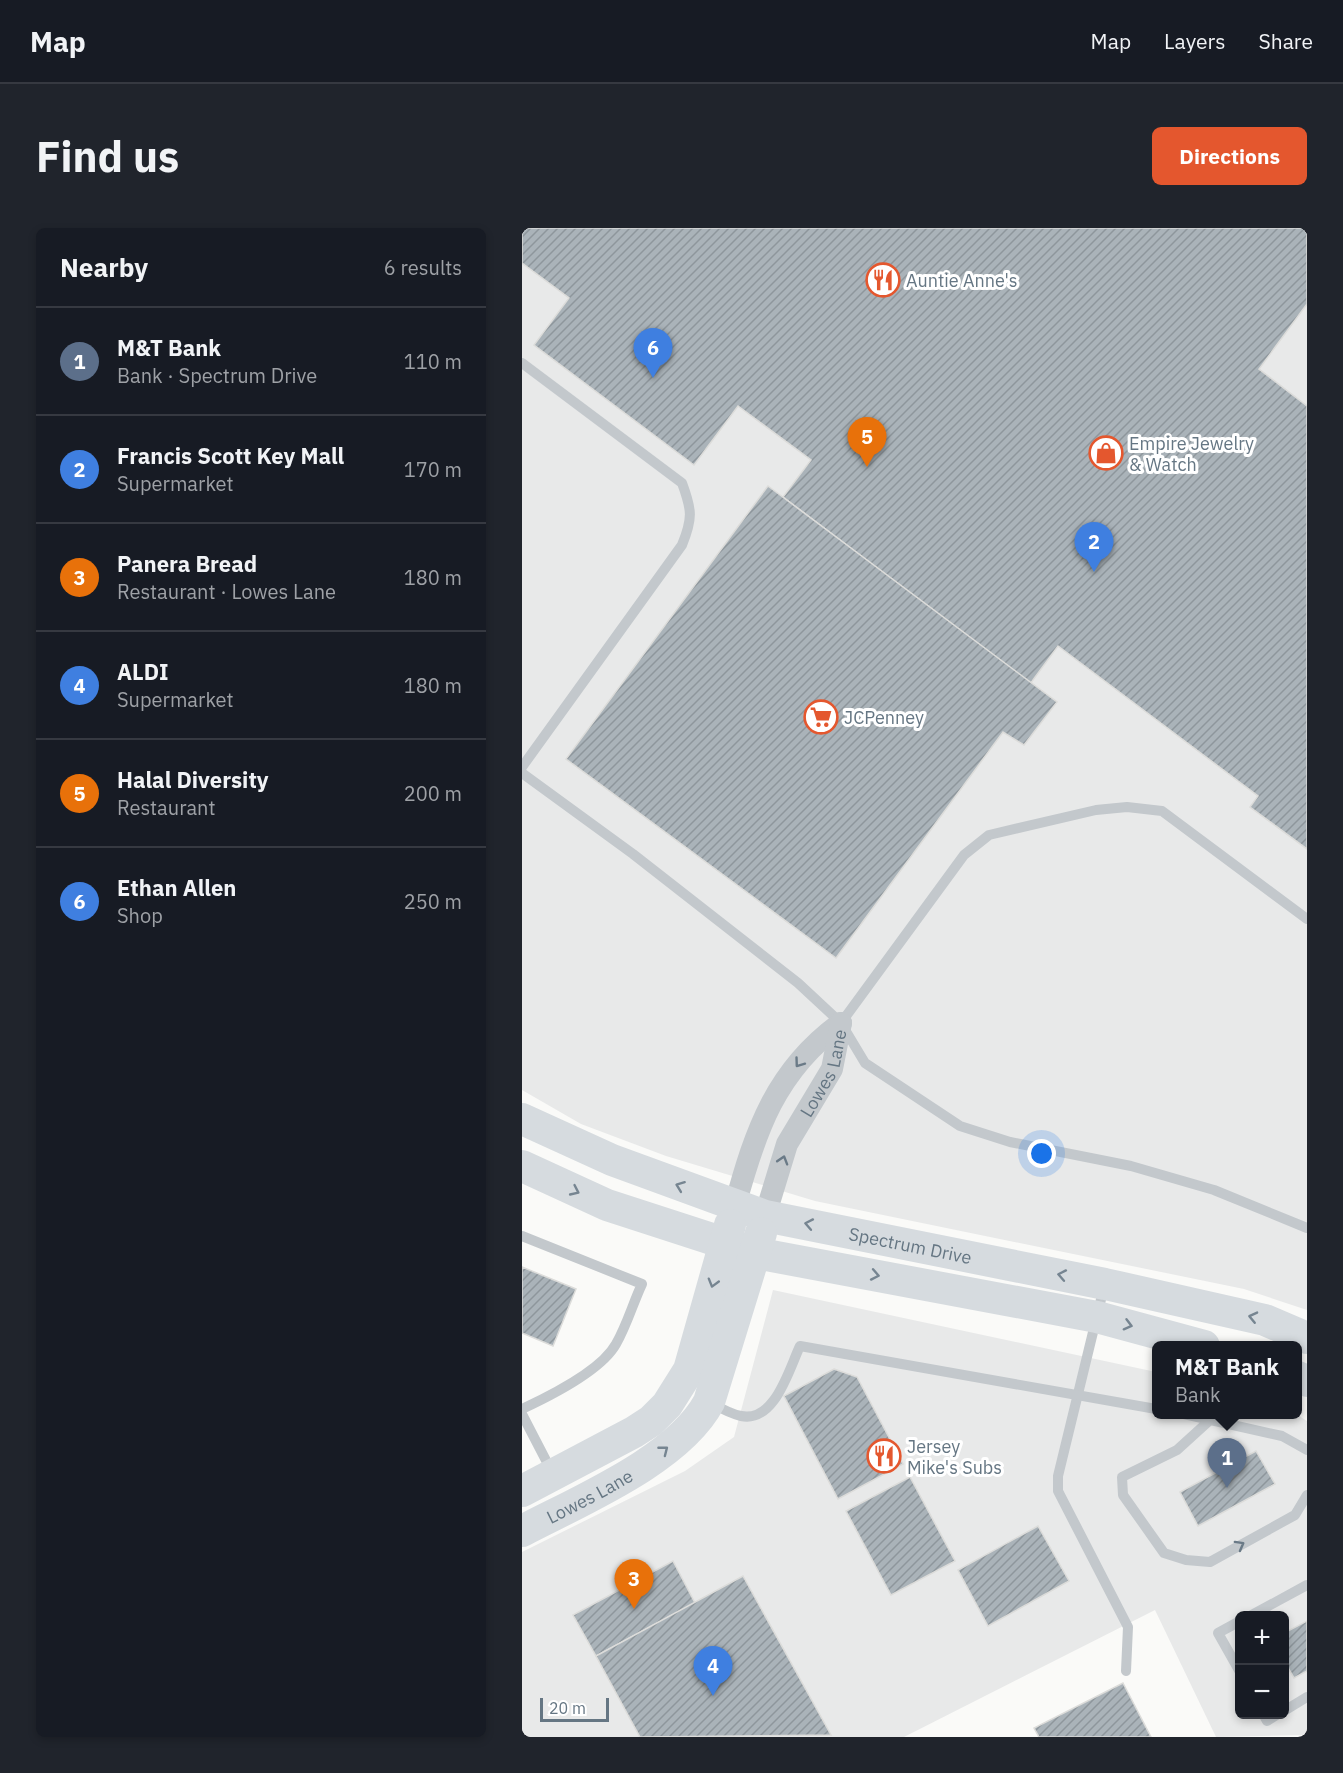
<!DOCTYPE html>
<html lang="en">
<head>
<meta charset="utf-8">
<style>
  :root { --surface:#171b24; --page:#20242c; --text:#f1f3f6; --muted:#9ea1a6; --line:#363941; --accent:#e4572e }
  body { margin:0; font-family:"IBM Plex Sans",sans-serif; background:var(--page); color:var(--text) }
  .controls { position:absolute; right:18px; bottom:18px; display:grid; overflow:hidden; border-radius:9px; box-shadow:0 3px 9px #0003 }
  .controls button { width:54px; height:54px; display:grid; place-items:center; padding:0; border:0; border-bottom:2px solid var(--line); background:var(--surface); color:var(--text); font:30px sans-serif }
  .scale { position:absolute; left:18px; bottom:15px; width:69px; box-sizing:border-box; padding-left:6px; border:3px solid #657683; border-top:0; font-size:16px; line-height:21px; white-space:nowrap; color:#657683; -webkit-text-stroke:4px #fff; paint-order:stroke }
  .you { position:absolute; left:520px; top:926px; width:21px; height:21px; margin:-15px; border:4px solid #fff; border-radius:50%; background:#1a73e8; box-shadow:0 0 0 9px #1a73e833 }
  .badge { display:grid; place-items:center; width:39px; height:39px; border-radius:50%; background:var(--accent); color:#fff; font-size:20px; font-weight:700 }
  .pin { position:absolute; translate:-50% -50px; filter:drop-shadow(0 2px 3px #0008) }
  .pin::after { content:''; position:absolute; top:32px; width:21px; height:18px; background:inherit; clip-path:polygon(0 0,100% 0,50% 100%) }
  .popup { position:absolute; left:630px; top:1113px; width:150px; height:78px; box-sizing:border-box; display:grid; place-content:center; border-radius:9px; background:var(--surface); filter:drop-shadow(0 2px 4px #0005); font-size:20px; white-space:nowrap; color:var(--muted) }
  .popup b { font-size:22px; color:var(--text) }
  .popup::after { content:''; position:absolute; left:50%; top:100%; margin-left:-12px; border:12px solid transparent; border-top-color:var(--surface) }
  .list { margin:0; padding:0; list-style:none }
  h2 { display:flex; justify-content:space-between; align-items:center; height:78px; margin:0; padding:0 24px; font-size:26px }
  h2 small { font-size:20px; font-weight:400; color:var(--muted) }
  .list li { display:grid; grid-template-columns:39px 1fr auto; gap:18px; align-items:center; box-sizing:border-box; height:108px; padding:0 24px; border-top:2px solid var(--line) }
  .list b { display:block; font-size:22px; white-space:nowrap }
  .list p { margin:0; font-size:20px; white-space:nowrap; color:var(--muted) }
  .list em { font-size:20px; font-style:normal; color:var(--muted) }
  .map { position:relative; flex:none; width:785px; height:1509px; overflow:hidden; border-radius:9px }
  header { display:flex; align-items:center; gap:36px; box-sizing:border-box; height:84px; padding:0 30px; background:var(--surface); border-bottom:2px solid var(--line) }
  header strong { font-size:28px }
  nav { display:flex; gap:33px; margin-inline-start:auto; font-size:21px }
  .intro { display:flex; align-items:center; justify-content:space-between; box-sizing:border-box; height:144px; padding:0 36px }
  h1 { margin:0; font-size:42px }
  .button { padding:15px 27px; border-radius:9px; background:var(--accent); color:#fff; font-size:21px; font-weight:700 }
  main { display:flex; gap:36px; padding:0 36px }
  aside { flex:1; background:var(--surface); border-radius:9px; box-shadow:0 3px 9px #0003 }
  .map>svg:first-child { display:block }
</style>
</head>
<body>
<header>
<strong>Map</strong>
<nav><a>Map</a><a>Layers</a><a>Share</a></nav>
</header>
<div class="intro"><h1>Find us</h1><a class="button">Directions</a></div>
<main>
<aside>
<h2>Nearby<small>6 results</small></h2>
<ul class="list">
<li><span class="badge" style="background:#5c6f8a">1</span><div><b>M&amp;T Bank</b><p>Bank · Spectrum Drive</p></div><em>110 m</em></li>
<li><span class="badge" style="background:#3f7fe0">2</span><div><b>Francis Scott Key Mall</b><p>Supermarket</p></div><em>170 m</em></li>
<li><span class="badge" style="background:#e8710a">3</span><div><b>Panera Bread</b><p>Restaurant · Lowes Lane</p></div><em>180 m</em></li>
<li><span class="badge" style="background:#3f7fe0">4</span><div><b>ALDI</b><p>Supermarket</p></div><em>180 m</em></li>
<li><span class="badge" style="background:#e8710a">5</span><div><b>Halal Diversity</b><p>Restaurant</p></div><em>200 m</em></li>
<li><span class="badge" style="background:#3f7fe0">6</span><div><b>Ethan Allen</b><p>Shop</p></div><em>250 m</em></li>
</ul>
</aside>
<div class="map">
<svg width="785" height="1509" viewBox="0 0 785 1509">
  <defs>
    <pattern id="building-hatch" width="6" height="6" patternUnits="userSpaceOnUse" patternTransform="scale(1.5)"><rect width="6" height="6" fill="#aab3b9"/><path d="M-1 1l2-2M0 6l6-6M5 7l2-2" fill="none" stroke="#8e969c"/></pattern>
  </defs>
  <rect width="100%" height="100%" fill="#fafaf8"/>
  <g fill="#e8e9e9" fill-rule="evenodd">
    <polygon points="0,0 785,0 785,1082 722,1061 293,973 144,928 59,896 0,862"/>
    <path d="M251,1062L634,1144V1186H774L785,1193V1507L694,1509L633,1382L382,1509H0V1324L163,1243L212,1209ZM718,1388H762V1486H718Z"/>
  </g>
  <g fill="url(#building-hatch)" stroke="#dcdcda" stroke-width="1.5">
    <polygon points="0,0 785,0 785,76 737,141 785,178 785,621 728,579 736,568 536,418 508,456 261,269 289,232 216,178 172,237 12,117 47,70 0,35"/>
    <polygon points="246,258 535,474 502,517 481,504 314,730 44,531"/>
    <polygon points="0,1039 54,1061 31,1118 0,1105"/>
    <polygon points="312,1141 335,1149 381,1236 316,1271 262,1168"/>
    <polygon points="734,1223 753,1256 676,1298 658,1264"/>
    <polygon points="388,1249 433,1333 369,1367 324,1283"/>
    <polygon points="516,1298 547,1353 466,1398 436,1342"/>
    <polygon points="151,1333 173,1375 74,1428 51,1387"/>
    <polygon points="221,1348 309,1507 118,1509 74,1428"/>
    <polygon points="785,1393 785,1443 772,1450 762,1433 762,1405"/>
    <polygon points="601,1455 629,1509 517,1509 512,1500"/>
  </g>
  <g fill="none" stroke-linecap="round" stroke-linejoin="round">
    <g stroke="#c3c8cc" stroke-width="10">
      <path d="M0,135L160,255C170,282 171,290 160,317L0,539"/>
      <polyline points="0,545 111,626 276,755 319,795 343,835 438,898 488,914 609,938 692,962 785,1000"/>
      <polyline points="319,795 442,627 467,607 574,582 605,579 640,583 785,691"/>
      <path d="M0,1008L120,1056C111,1075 105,1097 94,1116C79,1143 28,1168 0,1181"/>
      <polyline points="582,1059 536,1248 536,1263 606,1399 604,1443"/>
      <path d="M189,1175C198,1180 209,1186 219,1188C253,1195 267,1141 278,1118L634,1181"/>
      <polyline points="0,1186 30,1244"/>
      <polyline points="662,1186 760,1208 785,1222"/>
      <polyline points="688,1192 655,1222 600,1249 601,1267 642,1325 664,1332 688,1334 773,1287 785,1267"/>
      <polyline points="728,1388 785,1357"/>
      <polyline points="718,1393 696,1405 718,1444"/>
      <polyline points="762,1483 785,1469"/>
      <polyline points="741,1486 745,1493 756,1486"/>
    </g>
    <g stroke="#c3c8cc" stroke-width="22">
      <path d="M213,978C233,903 254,842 319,795"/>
      <path id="s1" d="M243,988L265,916L310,841L319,795"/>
    </g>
    <g stroke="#d6dbdf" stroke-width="32">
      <path id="s2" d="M0,891L90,932L243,988L583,1056L743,1092L785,1110"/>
      <polyline points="0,938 85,977 233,1025 575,1089 682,1118"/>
      <polyline points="776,1149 785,1153"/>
      <polyline points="0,1263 112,1204 129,1193 145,1177 167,1142 208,997"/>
      <path id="s3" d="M0,1303C57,1273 156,1232 187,1174L239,1005"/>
    </g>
  </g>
  <defs><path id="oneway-chevron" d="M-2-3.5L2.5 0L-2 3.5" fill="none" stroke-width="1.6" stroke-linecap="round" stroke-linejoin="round" transform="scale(1.5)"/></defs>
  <g stroke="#6a7a87">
    <use href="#oneway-chevron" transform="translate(277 835) rotate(126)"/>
    <use href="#oneway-chevron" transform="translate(261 932) rotate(-73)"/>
    <use href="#oneway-chevron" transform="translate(718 1317) rotate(-29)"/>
  </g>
  <g stroke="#768591">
    <use href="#oneway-chevron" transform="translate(158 958) rotate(-159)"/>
    <use href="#oneway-chevron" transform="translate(53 963) rotate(25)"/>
    <use href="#oneway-chevron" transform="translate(287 996) rotate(-169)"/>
    <use href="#oneway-chevron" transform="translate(353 1047) rotate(11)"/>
    <use href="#oneway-chevron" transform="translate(540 1047) rotate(-169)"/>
    <use href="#oneway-chevron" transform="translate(191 1055) rotate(106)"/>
    <use href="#oneway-chevron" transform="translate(731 1089) rotate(-167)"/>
    <use href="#oneway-chevron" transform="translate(606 1097) rotate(15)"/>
    <use href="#oneway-chevron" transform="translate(142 1222) rotate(-38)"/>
  </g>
  <defs>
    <g id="restaurant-ring" transform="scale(1.725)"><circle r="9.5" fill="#fff" stroke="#e4572e" stroke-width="1.5"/><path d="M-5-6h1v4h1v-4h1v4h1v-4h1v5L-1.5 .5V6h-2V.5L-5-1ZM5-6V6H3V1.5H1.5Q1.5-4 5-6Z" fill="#e4572e"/></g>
    <g id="shop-ring" transform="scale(1.725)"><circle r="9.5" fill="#fff" stroke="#e4572e" stroke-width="1.5"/><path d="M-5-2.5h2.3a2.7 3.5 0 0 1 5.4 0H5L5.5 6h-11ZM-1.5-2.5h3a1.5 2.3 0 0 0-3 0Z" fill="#e4572e"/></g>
    <g id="supermarket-ring" transform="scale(1.725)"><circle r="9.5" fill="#fff" stroke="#e4572e" stroke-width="1.5"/><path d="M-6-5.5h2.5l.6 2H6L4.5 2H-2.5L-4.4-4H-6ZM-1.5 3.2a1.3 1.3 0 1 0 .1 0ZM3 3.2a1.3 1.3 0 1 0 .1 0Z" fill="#e4572e"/></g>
  </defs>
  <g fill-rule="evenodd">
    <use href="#restaurant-ring" x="361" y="52"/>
    <use href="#shop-ring" x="584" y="225"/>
    <use href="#supermarket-ring" x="299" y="489"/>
    <use href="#restaurant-ring" x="362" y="1228"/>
  </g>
  <g text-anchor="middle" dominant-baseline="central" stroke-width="6" stroke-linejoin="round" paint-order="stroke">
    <g font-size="18" fill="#657683" stroke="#fff" text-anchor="start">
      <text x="384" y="52">Auntie Anne's</text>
      <text x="607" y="215">Empire Jewelry<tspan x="607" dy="21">&amp; Watch</tspan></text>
      <text x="322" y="489">JCPenney</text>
      <text x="385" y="1218">Jersey<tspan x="385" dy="21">Mike's Subs</tspan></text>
    </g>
    <g font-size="18" fill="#657683" stroke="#fff">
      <text stroke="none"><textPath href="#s1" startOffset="156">Lowes Lane</textPath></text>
      <text stroke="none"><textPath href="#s2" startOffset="410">Spectrum Drive</textPath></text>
      <text stroke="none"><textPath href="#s3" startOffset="76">Lowes Lane</textPath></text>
    </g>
  </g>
</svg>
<div class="controls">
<button>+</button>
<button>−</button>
</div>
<div class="scale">20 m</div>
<div class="you"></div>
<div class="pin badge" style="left:705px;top:1260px;background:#5c6f8a">1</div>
<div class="popup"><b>M&amp;T Bank</b>Bank</div>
<div class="pin badge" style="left:572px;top:344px;background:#3f7fe0">2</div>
<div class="pin badge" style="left:112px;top:1381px;background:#e8710a">3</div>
<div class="pin badge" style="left:191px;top:1468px;background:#3f7fe0">4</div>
<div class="pin badge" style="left:345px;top:239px;background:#e8710a">5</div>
<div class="pin badge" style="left:131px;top:150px;background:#3f7fe0">6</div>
</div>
</main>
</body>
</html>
